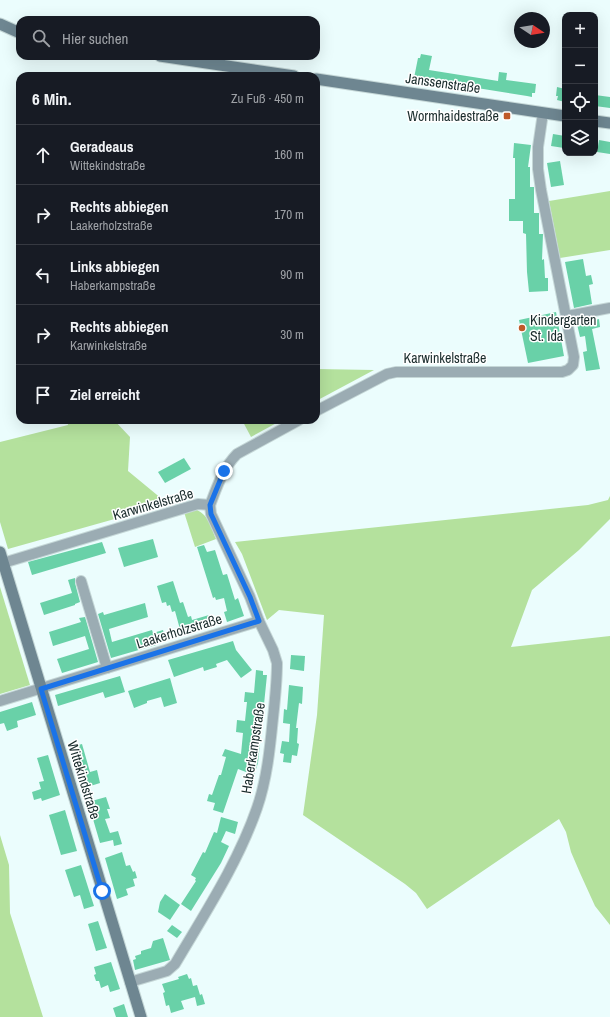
<!DOCTYPE html>
<html lang="de">
<head>
<meta charset="utf-8">
<style>
  :root { --surface:#171b24; --page:#20242c; --text:#f1f3f6; --muted:#9ea1a6; --line:#363941 }
  body { margin:0; font-family:"Archivo Narrow",sans-serif; background:var(--page); color:var(--text) }
  .controls { position:absolute; right:12px; top:12px; display:grid; overflow:hidden; border-radius:8px; box-shadow:0 4px 16px #0002 }
  .controls button { width:36px; height:36px; display:grid; place-items:center; padding:0; border:0; border-bottom:1px solid var(--line); background:var(--surface); color:var(--text); font:20px sans-serif }
  .compass { position:absolute; left:514px; top:12px; width:36px; height:36px; border-radius:50%; background:var(--surface); box-shadow:0 4px 16px #0002; rotate:102deg }
  .stop { position:absolute; width:12px; height:12px; margin:-9px; border:3px solid #1a73e8; border-radius:50%; background:#fff }
  .stop.end { background:#1a73e8; border-color:#fff; box-shadow:0 1px 4px #0008 }
  .list { margin:0; padding:0; list-style:none }
  h2 { display:flex; justify-content:space-between; align-items:center; height:52px; margin:0; padding:0 16px; font-size:17px }
  h2 small { font-size:13px; font-weight:400; color:var(--muted) }
  .list li { display:grid; grid-template-columns:26px 1fr auto; gap:12px; align-items:center; box-sizing:border-box; height:60px; padding:0 16px; border-top:1px solid var(--line) }
  .list b { display:block; font-size:15px; white-space:nowrap }
  .list p { margin:0; font-size:13px; white-space:nowrap; color:var(--muted) }
  .list em { font-size:13px; font-style:normal; color:var(--muted) }
  .icon { flex:none; width:22px; height:22px; fill:none; stroke:currentColor; stroke-width:2; stroke-linecap:round; stroke-linejoin:round }
  .map { position:relative; flex:none; width:610px; height:1017px; overflow:hidden }
  .search { position:absolute; background:var(--surface); box-shadow:0 4px 16px #0002; left:16px; top:16px; width:304px; height:44px; display:flex; align-items:center; gap:10px; box-sizing:border-box; padding:0 14px; border-radius:12px; color:var(--muted); font-size:15px }
  .panel { position:absolute; background:var(--surface); box-shadow:0 4px 16px #0002; left:16px; top:72px; width:304px; height:352px; border-radius:12px }
  .map>svg:first-child { display:block }
</style>
</head>
<body>
<div class="map">
<svg width="610" height="1017" viewBox="0 0 610 1017">
  <rect width="100%" height="100%" fill="#ebfdfd"/>
  <g fill="#b4e19d">
    <polygon points="610,191 610,250 560,258 549,201"/>
    <polygon points="316,369 374,370 316,401"/>
    <polygon points="67,420 114,420 130,437 128,471 168,504 8,549 0,522 0,442 68,425"/>
    <polygon points="242,420 282,420 251,437"/>
    <polygon points="610,496 610,519 579,550 532,590 511,647 610,636 610,925 595,906 580,873 571,852 566,832 559,819 427,909 416,893 405,884 303,815 317,715 324,615 279,610 267,620 242,554 235,542 588,505 608,500"/>
    <path d="M194,509C208,513 211,527 216,539L195,547L184,512Z"/>
    <polygon points="0,587 30,685 0,694"/>
    <polygon points="0,835 9,865 10,913 43,1017 0,1017"/>
  </g>
  <g fill="#69d1a8">
    <polygon points="421,54 432,56 429,70 498,81 499,72 507,73 506,80 536,84 535,93 532,93 532,97 527,96 414,78 418,58 420,58"/>
    <polygon points="557,87 565,89 565,102 557,100 558,96 556,96"/>
    <polygon points="595,95 610,97 610,108 595,106"/>
    <polygon points="553,134 565,136 564,148 551,146"/>
    <polygon points="599,140 610,142 610,154 597,152"/>
    <polygon points="514,143 531,145 528,167 530,167 530,187 534,187 534,213 539,213 539,234 543,234 542,260 544,259 545,278 548,278 548,291 529,292 527,272 526,234 523,233 523,221 509,221 509,199 515,199 515,158 513,158"/>
    <polygon points="560,161 564,185 551,187 547,163"/>
    <polygon points="583,259 586,276 591,275 593,284 589,285 592,304 574,308 565,262"/>
    <polygon points="556,312 564,356 528,363 519,320"/>
    <polygon points="599,319 600,327 592,329 600,369 586,371 583,352 587,351 585,336 580,337 577,324"/>
    <polygon points="184,458 191,469 165,483 158,472"/>
    <polygon points="153,539 158,557 124,567 118,548"/>
    <polygon points="102,542 106,553 32,575 28,562"/>
    <polygon points="204,545 207,552 215,550 223,575 227,574 235,600 238,598 244,616 227,622 224,612 227,611 224,598 216,600 215,597 213,598 197,547"/>
    <polygon points="75,578 75,583 80,602 75,604 75,605 44,615 40,603 72,593 68,580"/>
    <polygon points="173,581 180,603 183,602 188,617 191,616 192,620 209,615 212,623 181,633 175,611 172,612 170,605 167,606 166,602 162,603 157,586"/>
    <polygon points="145,603 148,617 109,629 112,642 152,630 153,633 163,630 165,637 155,639 156,645 111,658 98,614 103,612 104,615"/>
    <polygon points="85,617 98,662 62,673 57,659 89,649 85,636 53,646 49,632 81,622 79,618"/>
    <polygon points="233,641 236,650 252,670 241,678 227,660 216,664 217,667 204,671 203,667 174,677 168,660"/>
    <polygon points="291,655 305,656 304,671 290,669"/>
    <polygon points="256,670 263,671 263,675 267,675 258,763 254,775 238,769 223,813 213,810 215,803 207,801 209,794 212,795 219,775 221,775 226,757 222,756 225,749 241,754 243,733 236,732 237,720 245,721 247,702 244,702 245,692 254,693"/>
    <polygon points="120,676 125,692 105,698 103,692 58,706 55,695"/>
    <polygon points="170,678 177,703 164,707 161,697 147,701 147,703 134,708 128,691"/>
    <polygon points="289,685 303,687 302,704 299,703 296,728 298,728 297,743 299,744 297,756 292,755 291,763 283,762 284,754 280,753 282,741 289,742 290,724 283,723 284,709 287,710"/>
    <polygon points="32,702 36,715 17,721 18,727 7,731 4,723 0,724 0,712"/>
    <polygon points="82,744 90,772 97,770 100,783 84,788 71,747"/>
    <polygon points="48,755 60,795 42,801 41,798 34,800 32,792 41,789 39,782 44,781 37,758"/>
    <polygon points="106,797 110,809 107,809 110,818 105,819 110,833 118,831 122,844 114,846 113,840 100,843 88,802"/>
    <polygon points="65,810 77,851 61,855 49,815"/>
    <polygon points="221,817 238,822 235,834 226,831 221,842 229,846 221,863 191,911 181,904 196,881 195,880 196,878 191,875 203,852 205,853 214,832 217,833"/>
    <polygon points="122,852 126,866 130,865 133,872 135,871 137,878 133,879 135,886 126,889 128,895 117,899 105,858"/>
    <polygon points="81,865 94,906 84,909 80,895 74,897 65,870"/>
    <polygon points="165,894 180,905 170,920 158,912 160,902"/>
    <polygon points="98,921 107,948 96,951 88,924"/>
    <polygon points="172,925 182,932 177,938 167,931"/>
    <polygon points="163,938 170,960 135,970 133,960 136,959 135,956 141,954 141,951 151,948 153,941"/>
    <polygon points="111,962 120,989 110,992 108,985 101,988 99,981 96,981 94,975 96,974 94,967"/>
    <polygon points="187,974 189,979 191,978 193,986 197,985 200,995 202,994 205,1004 197,1006 195,997 181,1001 184,1009 171,1013 169,1005 166,1006 163,993 165,992 162,984 179,979 178,977"/>
    <polygon points="124,1004 128,1017 116,1017 113,1008"/>
  </g>
  <g fill="none" stroke-linecap="round" stroke-linejoin="round">
    <g stroke="#c5d7d7" stroke-width="12">
      <g id="minor">
        <polyline points="567,316 610,308"/>
        <polyline points="316,411 387,374 396,372 562,372 568,370 573,365 574,357 541,190 538,169 538,147 543,113"/>
        <path d="M210,505C217,487 223,468 237,454L299,420"/>
        <polyline points="3,563 198,504 210,505"/>
        <polyline points="81,581 107,668"/>
        <polyline points="0,701 259,621"/>
        <path d="M130,982L167,971L175,964C205,913 238,863 257,808C267,779 270,748 273,718C275,700 277,682 277,663L273,650L259,621L250,597L211,514L210,505"/>
      </g>
    </g>
    <g stroke="#c5d7d7" stroke-width="13">
      <g id="secondary">
        <polyline points="0,24 20,33"/>
        <polyline points="160,56 294,76"/>
        <polyline points="316,79 565,116"/>
        <polyline points="595,121 610,123"/>
        <polyline points="0,552 141,1017"/>
      </g>
    </g>
    <use href="#minor" stroke="#9bacb3" stroke-width="10"/>
    <use href="#secondary" stroke="#6e8691" stroke-width="11"/>
  </g>
  <g fill="none" stroke-linecap="round" stroke-linejoin="round">
    <polyline stroke="#1a73e8" stroke-width="5" points="102,891 41,689 259,621 250,597 211,514 210,505 224,471"/>
  </g>
  <g fill="#bf5a29" stroke="#fff" stroke-width="1.5">
    <rect x="503" y="112" width="8" height="8" rx="2"/>
    <circle cx="522" cy="328" r="4"/>
  </g>
  <g text-anchor="middle" dominant-baseline="central" stroke-width="3" stroke-linejoin="round" paint-order="stroke">
    <g font-size="14" fill="#192c2c" stroke="#fff">
      <text transform="translate(443 83) rotate(8)">Janssenstraße</text>
      <text x="445" y="358">Karwinkelstraße</text>
      <text transform="translate(153 504) rotate(-16)">Karwinkelstraße</text>
      <text transform="translate(179 631) rotate(-17)">Laakerholzstraße</text>
      <text transform="translate(253 748) rotate(-81)">Haberkampstraße</text>
      <text transform="translate(84 780) rotate(73)">Wittekindstraße</text>
    </g>
    <g font-size="14" fill="#192c2c" stroke="#fff" text-anchor="end">
      <text x="499" y="116">Wormhaidestraße</text>
      <text x="530" y="320" text-anchor="start">Kindergarten<tspan x="530" dy="16">St. Ida</tspan></text>
    </g>
  </g>
</svg>
<div class="controls">
<button>+</button>
<button>−</button>
<button><svg class="icon" aria-label="locate" viewBox="0 0 24 24"><circle cx="12" cy="12" r="6"/><path d="M12 2v4M12 18v4M2 12h4M18 12h4"/></svg></button>
<button><svg class="icon" aria-label="layers" viewBox="0 0 24 24"><path d="M12 4l9 5-9 5-9-5zM3 14l9 5 9-5"/></svg></button>
</div>
<svg class="compass" viewBox="-18 -18 36 36"><path d="M0-13l5 13h-10z" fill="#e53935"/><path d="M0 13l5-13h-10z" fill="#9ea1a6"/></svg>
<div class="stop" style="left:102px;top:891px"></div>
<div class="stop end" style="left:224px;top:471px"></div>
<div class="search"><svg class="icon" aria-label="search" viewBox="0 0 24 24"><circle cx="10" cy="10" r="6"/><path d="M15 15l6 6"/></svg>Hier suchen</div>
<section class="panel">
<h2>6 Min.<small>Zu Fuß · 450 m</small></h2>
<ul class="list">
<li><svg class="icon" aria-label="ahead" viewBox="0 0 24 24"><path d="M12 20V5M6 11l6-6 6 6"/></svg><div><b>Geradeaus</b><p>Wittekindstraße</p></div><em>160 m</em></li>
<li><svg class="icon" aria-label="right" viewBox="0 0 24 24"><path d="M7 20v-9h11M14 6l5 5-5 5"/></svg><div><b>Rechts abbiegen</b><p>Laakerholzstraße</p></div><em>170 m</em></li>
<li><svg class="icon" aria-label="left" viewBox="0 0 24 24"><path d="M17 20v-9H6M10 6l-5 5 5 5"/></svg><div><b>Links abbiegen</b><p>Haberkampstraße</p></div><em>90 m</em></li>
<li><svg class="icon" aria-label="right" viewBox="0 0 24 24"><path d="M7 20v-9h11M14 6l5 5-5 5"/></svg><div><b>Rechts abbiegen</b><p>Karwinkelstraße</p></div><em>30 m</em></li>
<li><svg class="icon" aria-label="arrive" viewBox="0 0 24 24"><path d="M6 21V4h12l-3 4 3 4H6"/></svg><div><b>Ziel erreicht</b></div></li>
</ul>
</section>
</div>
</body>
</html>
